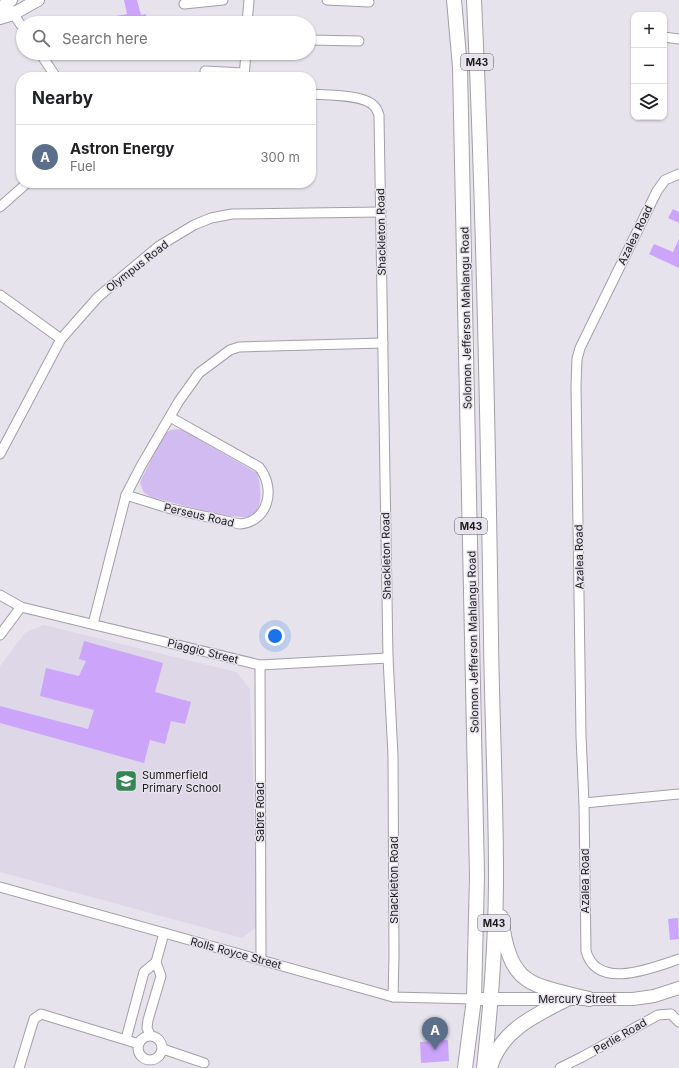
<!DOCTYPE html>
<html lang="en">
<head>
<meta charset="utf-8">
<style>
  :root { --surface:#fff; --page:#f2f2f2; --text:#202124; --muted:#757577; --line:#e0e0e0; --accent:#2563eb }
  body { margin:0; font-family:Inter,sans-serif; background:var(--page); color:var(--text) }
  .controls { position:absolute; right:12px; top:12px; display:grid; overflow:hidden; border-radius:8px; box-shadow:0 1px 3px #0004 }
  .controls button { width:36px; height:36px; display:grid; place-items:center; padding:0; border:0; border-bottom:1px solid var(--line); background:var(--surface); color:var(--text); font:20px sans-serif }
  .you { position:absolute; left:275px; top:636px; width:14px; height:14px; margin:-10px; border:3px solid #fff; border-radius:50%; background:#1a73e8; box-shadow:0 0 0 6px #1a73e833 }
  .badge { display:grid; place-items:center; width:26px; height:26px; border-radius:50%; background:var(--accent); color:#fff; font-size:13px; font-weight:700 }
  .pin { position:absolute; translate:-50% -33px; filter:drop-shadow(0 1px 2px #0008) }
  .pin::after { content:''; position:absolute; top:21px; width:14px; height:12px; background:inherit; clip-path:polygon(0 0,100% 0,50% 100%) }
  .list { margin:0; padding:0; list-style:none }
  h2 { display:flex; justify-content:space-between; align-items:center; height:52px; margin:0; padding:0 16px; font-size:17px }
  h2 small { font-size:13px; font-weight:400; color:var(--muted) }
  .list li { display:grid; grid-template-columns:26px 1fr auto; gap:12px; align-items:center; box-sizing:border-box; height:64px; padding:0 16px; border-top:1px solid var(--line) }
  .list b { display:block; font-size:15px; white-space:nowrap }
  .list p { margin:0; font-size:13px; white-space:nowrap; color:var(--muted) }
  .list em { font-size:13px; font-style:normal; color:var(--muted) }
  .icon { flex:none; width:22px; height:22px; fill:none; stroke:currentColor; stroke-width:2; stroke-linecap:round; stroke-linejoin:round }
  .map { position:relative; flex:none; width:679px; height:1068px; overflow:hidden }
  .search { position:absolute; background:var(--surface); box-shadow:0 1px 3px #0004; left:16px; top:16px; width:300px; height:44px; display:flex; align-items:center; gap:10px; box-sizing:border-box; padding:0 14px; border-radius:22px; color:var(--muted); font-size:15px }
  .panel { position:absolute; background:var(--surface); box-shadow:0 1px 3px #0004; left:16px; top:72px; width:300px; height:116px; border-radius:16px }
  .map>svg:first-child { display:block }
</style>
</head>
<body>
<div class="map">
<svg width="679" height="1068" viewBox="0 0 679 1068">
  <rect width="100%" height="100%" fill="#e6e3ec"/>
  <polygon fill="#ddd7e7" points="44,625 236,672 250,689 258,926 242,938 0,872 0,666 25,633"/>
  <path fill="#d2bbf0" d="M176,429L183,430L257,473C261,484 264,511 251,516C235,522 170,501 151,497L144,493L140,483L142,478L165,433L171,430Z"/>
  <g fill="#cca5fb">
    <polygon points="124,0 137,0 141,15 146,14 147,23 118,23 116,16 127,14"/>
    <polygon points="673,209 679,212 679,223 668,218"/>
    <polygon points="679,239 679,268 649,254 654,244 673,252"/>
    <polygon points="84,641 163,663 155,692 191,702 185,724 171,721 165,744 150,740 144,763 0,723 0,706 88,729 94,710 40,696 46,668 79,676 86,661 79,659"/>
    <polygon points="678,918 679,939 670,940 668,919"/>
    <polygon points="448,1040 449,1061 421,1063 420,1042"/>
  </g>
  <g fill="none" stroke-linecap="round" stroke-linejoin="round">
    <g stroke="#a29fa7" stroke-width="11">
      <g id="street">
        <polyline points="327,0 369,2"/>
        <polyline points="184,4 223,0"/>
        <polyline points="10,9 23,28"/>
        <polyline points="247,23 249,0"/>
        <polyline points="664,37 679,39"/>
        <polyline points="309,40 359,41"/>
        <polyline points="40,53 56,77"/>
        <polyline points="205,71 244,73"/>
        <polyline points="244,77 246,53"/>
        <path d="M311,94C326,95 366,94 375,107C377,109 378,113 379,115L388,658L393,756L394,957L393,997"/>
        <path d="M679,174L665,180L657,191L580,348L577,359L576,385L581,736L584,803L586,951C597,991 652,968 679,959"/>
        <polyline points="0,207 27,183"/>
        <polyline points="0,295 61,339"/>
        <polyline points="0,454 61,339 98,297 159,246 194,225 211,218 232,214 381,212"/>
        <path d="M126,495L171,509L240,524C269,521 276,488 259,467L170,417"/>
        <polyline points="0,595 21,607 260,665 388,658"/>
        <polyline points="93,624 126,495 141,466 179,401 199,373 230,350 239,347 383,343"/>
        <polyline points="0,635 21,607"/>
        <polyline points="260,665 261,959"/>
        <polyline points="584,803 679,794"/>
        <polyline points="0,887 393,997 474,999"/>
        <polyline points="150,1035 147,1028 148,1020 161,976 156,962"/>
        <circle cx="150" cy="1048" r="12"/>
        <polyline points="126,1039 144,972 156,962 164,933"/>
        <polyline points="163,1049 204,1063"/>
        <polyline points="19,1068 34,1019 41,1014 139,1044"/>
        <polyline points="560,1068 582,1057 658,1015 671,1014 679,1022"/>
      </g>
    </g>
    <g stroke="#a29fa7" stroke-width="14">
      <g id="secondary">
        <polyline points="0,12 6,3 11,0"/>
        <polyline points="0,18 13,14 38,0"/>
        <polyline points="474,999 633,999 654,996 679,988"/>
      </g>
    </g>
    <g stroke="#a29fa7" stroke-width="16">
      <g id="primary">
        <polyline points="454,0 460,67 477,876 474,999 465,1068"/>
        <path d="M474,0C484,213 488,426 491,639C492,718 496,796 496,875C496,940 491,1004 484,1068"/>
        <path d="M501,917C510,986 528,984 589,999"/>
        <path d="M490,1068C500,1031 535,1015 567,999"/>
      </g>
    </g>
    <use href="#street" stroke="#fff" stroke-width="9"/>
    <use href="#secondary" stroke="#fff" stroke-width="12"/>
    <use href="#primary" stroke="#fff" stroke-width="14"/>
  </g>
  <defs>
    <g id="school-square" transform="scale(1.15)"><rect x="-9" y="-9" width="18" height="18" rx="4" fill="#358555" stroke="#e6e3ec"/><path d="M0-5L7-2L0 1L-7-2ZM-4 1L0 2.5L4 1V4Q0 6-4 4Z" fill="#fff"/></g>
  </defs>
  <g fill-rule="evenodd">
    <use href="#school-square" x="126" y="781"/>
  </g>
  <g text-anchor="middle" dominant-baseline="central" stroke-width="3" stroke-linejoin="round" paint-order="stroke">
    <g fill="#e6e3ec" stroke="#57565a" stroke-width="1">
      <rect x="461" y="54" width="32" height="16" rx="3"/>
      <rect x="455" y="518" width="32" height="16" rx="3"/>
      <rect x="478" y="915" width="32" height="16" rx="3"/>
    </g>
    <g font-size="10" font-weight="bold" fill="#1a191c">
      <text x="477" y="62">M43</text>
      <text x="471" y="526">M43</text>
      <text x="494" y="923">M43</text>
    </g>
    <g font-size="11" fill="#1a191c" stroke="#e6e3ec">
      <text transform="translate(381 232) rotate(-91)">Shackleton Road</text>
      <text transform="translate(635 235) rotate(-64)">Azalea Road</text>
      <text transform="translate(137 266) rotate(-38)">Olympus Road</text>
      <text transform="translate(466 318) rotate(-91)">Solomon Jefferson Mahlangu Road</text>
      <text transform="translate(199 515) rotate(13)">Perseus Road</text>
      <text transform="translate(386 556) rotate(-91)">Shackleton Road</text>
      <text transform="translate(579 557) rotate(-91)">Azalea Road</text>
      <text transform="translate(473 642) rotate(-91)">Solomon Jefferson Mahlangu Road</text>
      <text transform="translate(203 651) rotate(14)">Piaggio Street</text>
      <text transform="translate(260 812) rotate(-90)">Sabre Road</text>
      <text transform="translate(394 880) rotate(-90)">Shackleton Road</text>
      <text transform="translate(585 881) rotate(-90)">Azalea Road</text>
      <text transform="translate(236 953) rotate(15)">Rolls Royce Street</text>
      <text x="577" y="999">Mercury Street</text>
      <text transform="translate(620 1036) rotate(-30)">Perlie Road</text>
    </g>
    <g font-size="11" fill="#1a191c" stroke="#e6e3ec" text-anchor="start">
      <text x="142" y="775">Summerfield<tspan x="142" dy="13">Primary School</tspan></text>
    </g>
  </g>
</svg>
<div class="controls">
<button>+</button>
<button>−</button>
<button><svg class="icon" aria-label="layers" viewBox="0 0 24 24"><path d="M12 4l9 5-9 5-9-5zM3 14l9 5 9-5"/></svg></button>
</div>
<div class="you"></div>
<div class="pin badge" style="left:435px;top:1050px;background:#5c6f8a">A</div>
<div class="search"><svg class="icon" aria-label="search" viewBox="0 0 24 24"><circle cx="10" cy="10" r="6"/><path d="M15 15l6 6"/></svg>Search here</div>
<section class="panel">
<h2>Nearby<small></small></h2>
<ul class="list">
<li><span class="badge" style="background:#5c6f8a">A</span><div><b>Astron Energy</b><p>Fuel</p></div><em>300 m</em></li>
</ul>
</section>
</div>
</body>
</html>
